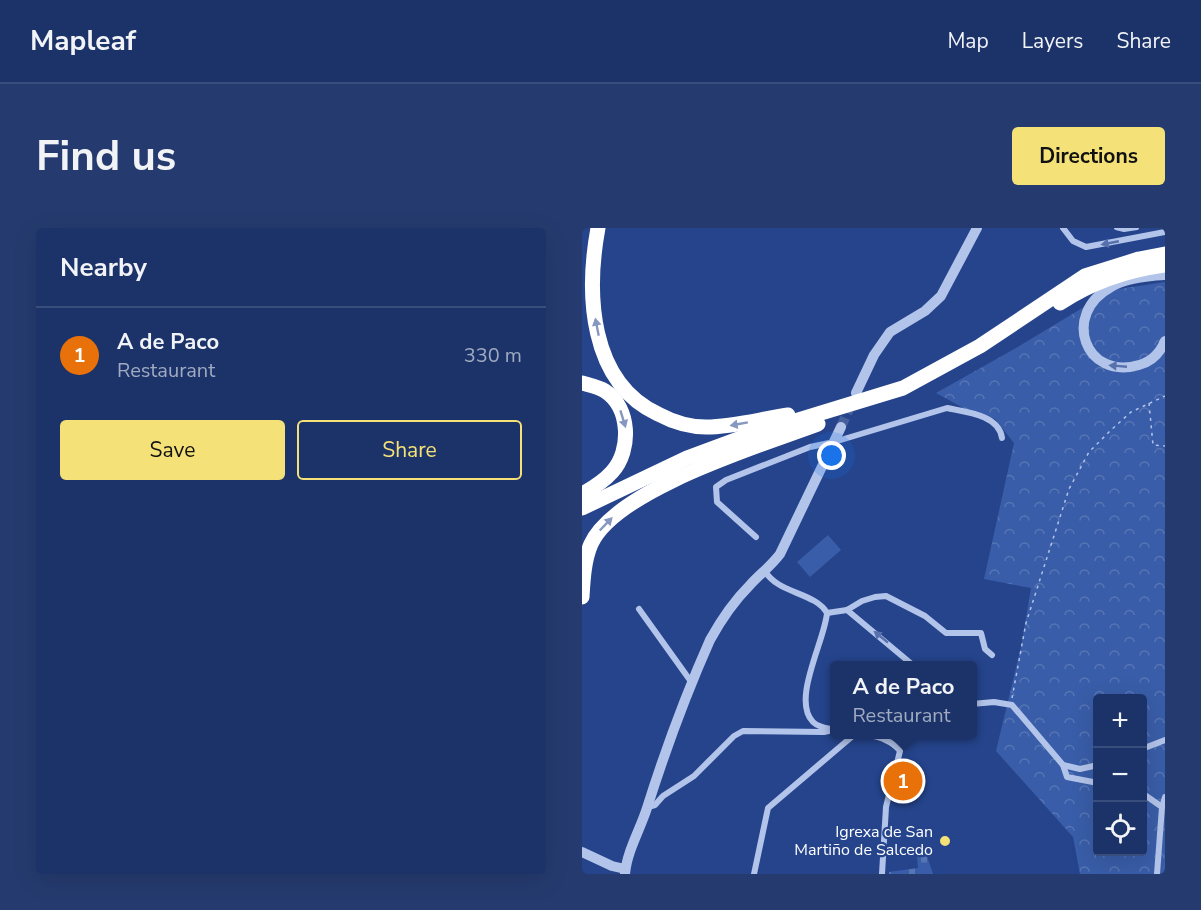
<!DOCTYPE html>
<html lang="en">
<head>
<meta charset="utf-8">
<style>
  :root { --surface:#1c3369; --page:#253b6f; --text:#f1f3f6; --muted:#a0aac0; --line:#3a4e7d; --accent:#f4e177 }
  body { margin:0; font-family:"Nunito Sans",sans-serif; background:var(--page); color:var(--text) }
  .controls { position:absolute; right:18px; bottom:18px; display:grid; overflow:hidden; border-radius:6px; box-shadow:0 6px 24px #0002 }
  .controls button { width:54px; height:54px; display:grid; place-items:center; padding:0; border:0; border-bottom:2px solid var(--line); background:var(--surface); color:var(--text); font:30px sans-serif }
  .you { position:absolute; left:250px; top:228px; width:21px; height:21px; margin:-15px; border:4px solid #fff; border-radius:50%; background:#1a73e8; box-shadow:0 0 0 9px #1a73e833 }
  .badge { display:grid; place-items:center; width:39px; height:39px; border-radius:50%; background:var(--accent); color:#fff; font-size:20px; font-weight:700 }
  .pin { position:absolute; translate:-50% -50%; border:3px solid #fff; box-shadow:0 2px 6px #0006 }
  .popup { position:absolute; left:248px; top:433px; width:147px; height:78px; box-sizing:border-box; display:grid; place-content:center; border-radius:6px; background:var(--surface); filter:drop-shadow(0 2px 4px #0005); font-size:20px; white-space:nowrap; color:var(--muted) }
  .popup b { font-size:22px; color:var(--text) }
  .popup::after { content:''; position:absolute; left:50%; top:100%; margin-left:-12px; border:12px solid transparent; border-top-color:var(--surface) }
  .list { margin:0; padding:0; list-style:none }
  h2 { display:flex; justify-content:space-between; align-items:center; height:78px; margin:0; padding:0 24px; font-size:26px }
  h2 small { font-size:20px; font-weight:400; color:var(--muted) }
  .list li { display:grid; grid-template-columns:39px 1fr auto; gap:18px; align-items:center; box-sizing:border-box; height:96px; padding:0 24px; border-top:2px solid var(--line) }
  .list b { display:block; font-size:22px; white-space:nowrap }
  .list p { margin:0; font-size:20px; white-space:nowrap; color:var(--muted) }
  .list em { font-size:20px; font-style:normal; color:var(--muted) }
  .actions { display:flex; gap:12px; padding:18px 24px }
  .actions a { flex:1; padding:14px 0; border:2px solid var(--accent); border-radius:6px; text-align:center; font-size:21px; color:var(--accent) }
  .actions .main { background:var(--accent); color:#111 }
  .icon { flex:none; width:33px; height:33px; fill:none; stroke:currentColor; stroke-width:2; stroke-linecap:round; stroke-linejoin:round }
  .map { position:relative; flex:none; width:583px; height:646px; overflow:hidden; border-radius:6px }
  header { display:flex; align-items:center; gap:36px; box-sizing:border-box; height:84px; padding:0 30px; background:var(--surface); border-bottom:2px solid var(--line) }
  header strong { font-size:28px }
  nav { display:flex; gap:33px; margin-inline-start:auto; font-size:21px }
  .intro { display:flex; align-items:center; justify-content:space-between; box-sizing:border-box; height:144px; padding:0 36px }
  h1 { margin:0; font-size:42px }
  .button { padding:15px 27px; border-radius:6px; background:var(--accent); color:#111; font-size:21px; font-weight:700 }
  main { display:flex; gap:36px; padding:0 36px }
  aside { flex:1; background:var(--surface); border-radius:6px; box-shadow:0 6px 24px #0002 }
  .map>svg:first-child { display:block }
</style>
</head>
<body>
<header>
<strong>Mapleaf</strong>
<nav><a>Map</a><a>Layers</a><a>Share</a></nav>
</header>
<div class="intro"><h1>Find us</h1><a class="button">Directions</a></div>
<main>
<aside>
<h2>Nearby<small></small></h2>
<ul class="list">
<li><span class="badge" style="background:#e8710a">1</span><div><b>A de Paco</b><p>Restaurant</p></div><em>330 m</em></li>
</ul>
<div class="actions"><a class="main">Save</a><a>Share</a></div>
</aside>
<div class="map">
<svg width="583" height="646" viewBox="0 0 583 646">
  <defs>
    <pattern id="forest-crowns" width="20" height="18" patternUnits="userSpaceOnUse" patternTransform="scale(1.5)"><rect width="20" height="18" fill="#395da8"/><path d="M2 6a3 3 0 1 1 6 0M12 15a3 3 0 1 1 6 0" fill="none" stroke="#5775b5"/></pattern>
    <pattern id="cemetery-stones" width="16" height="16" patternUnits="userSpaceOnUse" patternTransform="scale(1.5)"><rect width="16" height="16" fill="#395da8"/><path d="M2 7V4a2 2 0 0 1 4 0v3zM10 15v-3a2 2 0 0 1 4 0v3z" fill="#5775b5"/></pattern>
  </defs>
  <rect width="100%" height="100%" fill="#25448c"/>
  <path fill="url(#forest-crowns)" fill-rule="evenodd" d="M583,54V646H498L491,609L414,523L439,419L449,360L402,351L432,215L413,191L385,182L354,165L434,120L530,62ZM516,470H560V624H516Z"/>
  <polygon fill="url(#cemetery-stones)" points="345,628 351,646 307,646 307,644 336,640 335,629"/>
  <polygon fill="#395da8" points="246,307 259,322 228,349 215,334"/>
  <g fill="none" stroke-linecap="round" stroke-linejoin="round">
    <polyline stroke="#46609d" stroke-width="10" stroke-dasharray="10 5" stroke-linecap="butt" points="259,199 270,174"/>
    <g stroke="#b3c4ea" stroke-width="1.5" stroke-dasharray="3 4.5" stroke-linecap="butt">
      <polyline points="567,175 571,217 583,218"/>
      <polyline points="430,470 444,395 487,261 507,224 529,202 549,184 583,168"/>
    </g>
    <polyline stroke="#b3c4ea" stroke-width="4" points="534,0 542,2 555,0"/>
    <g stroke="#b3c4ea" stroke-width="6">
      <polyline points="481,0 491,13 504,19 583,4"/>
      <path d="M174,309L135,274L134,259L144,252L228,219L252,214L365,180C384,184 417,187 420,210"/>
      <path d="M183,343C196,366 233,364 245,385C243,412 209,472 231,494C235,498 243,500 249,501"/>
      <polyline points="57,381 110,455"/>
      <polyline points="265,382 332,438"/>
      <polyline points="245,385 265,382 280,373 293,369 304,368 343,388 364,405 399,405 403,421 410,427"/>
      <polyline points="390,476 412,474 430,477 481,537 498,541 516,537"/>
      <path d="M284,506C296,509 310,512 318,523L304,579L300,646"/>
      <polyline points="316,520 333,506"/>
      <polyline points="560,521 583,512"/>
      <polyline points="481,537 485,549 516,555"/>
      <polyline points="560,565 580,579 575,646"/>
      <polyline points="66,579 73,577 81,568 112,548 152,508 161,503 242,504 251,502"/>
      <polyline points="580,579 583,569"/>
      <polyline points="172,646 186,580 273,506"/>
    </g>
    <g stroke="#b3c4ea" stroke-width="10">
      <path d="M583,47C565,48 544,50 529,59C479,86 503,153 557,137C569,134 578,125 583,113"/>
      <polyline points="274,165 292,127 308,104 343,83 359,68 395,0"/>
      <polyline points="0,624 30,638 43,641"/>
      <path d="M43,646C45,623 58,602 65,580C83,523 104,466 128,412C139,392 152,373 168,357C178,346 189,338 198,326L259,199"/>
    </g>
    <g stroke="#fff" stroke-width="15">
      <path d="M16,0C4,65 7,154 76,186C91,194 107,199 124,199C151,199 179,191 206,187"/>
      <path d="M478,75C510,54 546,42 583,37"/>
      <path d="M0,155C7,157 17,159 23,163C48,179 50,222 30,244C22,253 11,260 0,266"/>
      <polyline points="0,280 105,230 167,207 321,160 398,118 503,48 557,31 583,26"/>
      <path d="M0,369C1,352 2,332 9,316C34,261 180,217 236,196"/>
    </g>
  </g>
  <defs><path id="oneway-solid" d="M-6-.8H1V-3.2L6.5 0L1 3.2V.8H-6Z" transform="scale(1.5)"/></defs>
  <g fill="#5771ad">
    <use href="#oneway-solid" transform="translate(528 15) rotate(169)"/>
    <use href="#oneway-solid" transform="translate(536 138) rotate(-175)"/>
    <use href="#oneway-solid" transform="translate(299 409) rotate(-141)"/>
  </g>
  <g fill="#8798c0">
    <use href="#oneway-solid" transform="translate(15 99) rotate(-101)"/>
    <use href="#oneway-solid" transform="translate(41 191) rotate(73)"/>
    <use href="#oneway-solid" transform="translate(157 196) rotate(170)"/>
    <use href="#oneway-solid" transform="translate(24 296) rotate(-46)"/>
  </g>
  <circle fill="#f4e177" stroke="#25448c" stroke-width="2" cx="363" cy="613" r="6"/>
  <g text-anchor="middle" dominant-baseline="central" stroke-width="4.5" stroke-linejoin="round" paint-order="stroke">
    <g font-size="16" fill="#fff" stroke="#25448c" text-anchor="end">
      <text x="351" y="604">Igrexa de San<tspan x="351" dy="18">Martiño de Salcedo</tspan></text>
    </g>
  </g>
</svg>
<div class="controls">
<button>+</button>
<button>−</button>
<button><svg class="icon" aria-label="locate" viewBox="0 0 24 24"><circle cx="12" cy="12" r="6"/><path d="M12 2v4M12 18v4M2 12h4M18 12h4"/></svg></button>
</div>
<div class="you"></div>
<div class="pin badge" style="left:321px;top:553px;background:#e8710a">1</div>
<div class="popup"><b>A de Paco</b>Restaurant</div>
</div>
</main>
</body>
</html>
